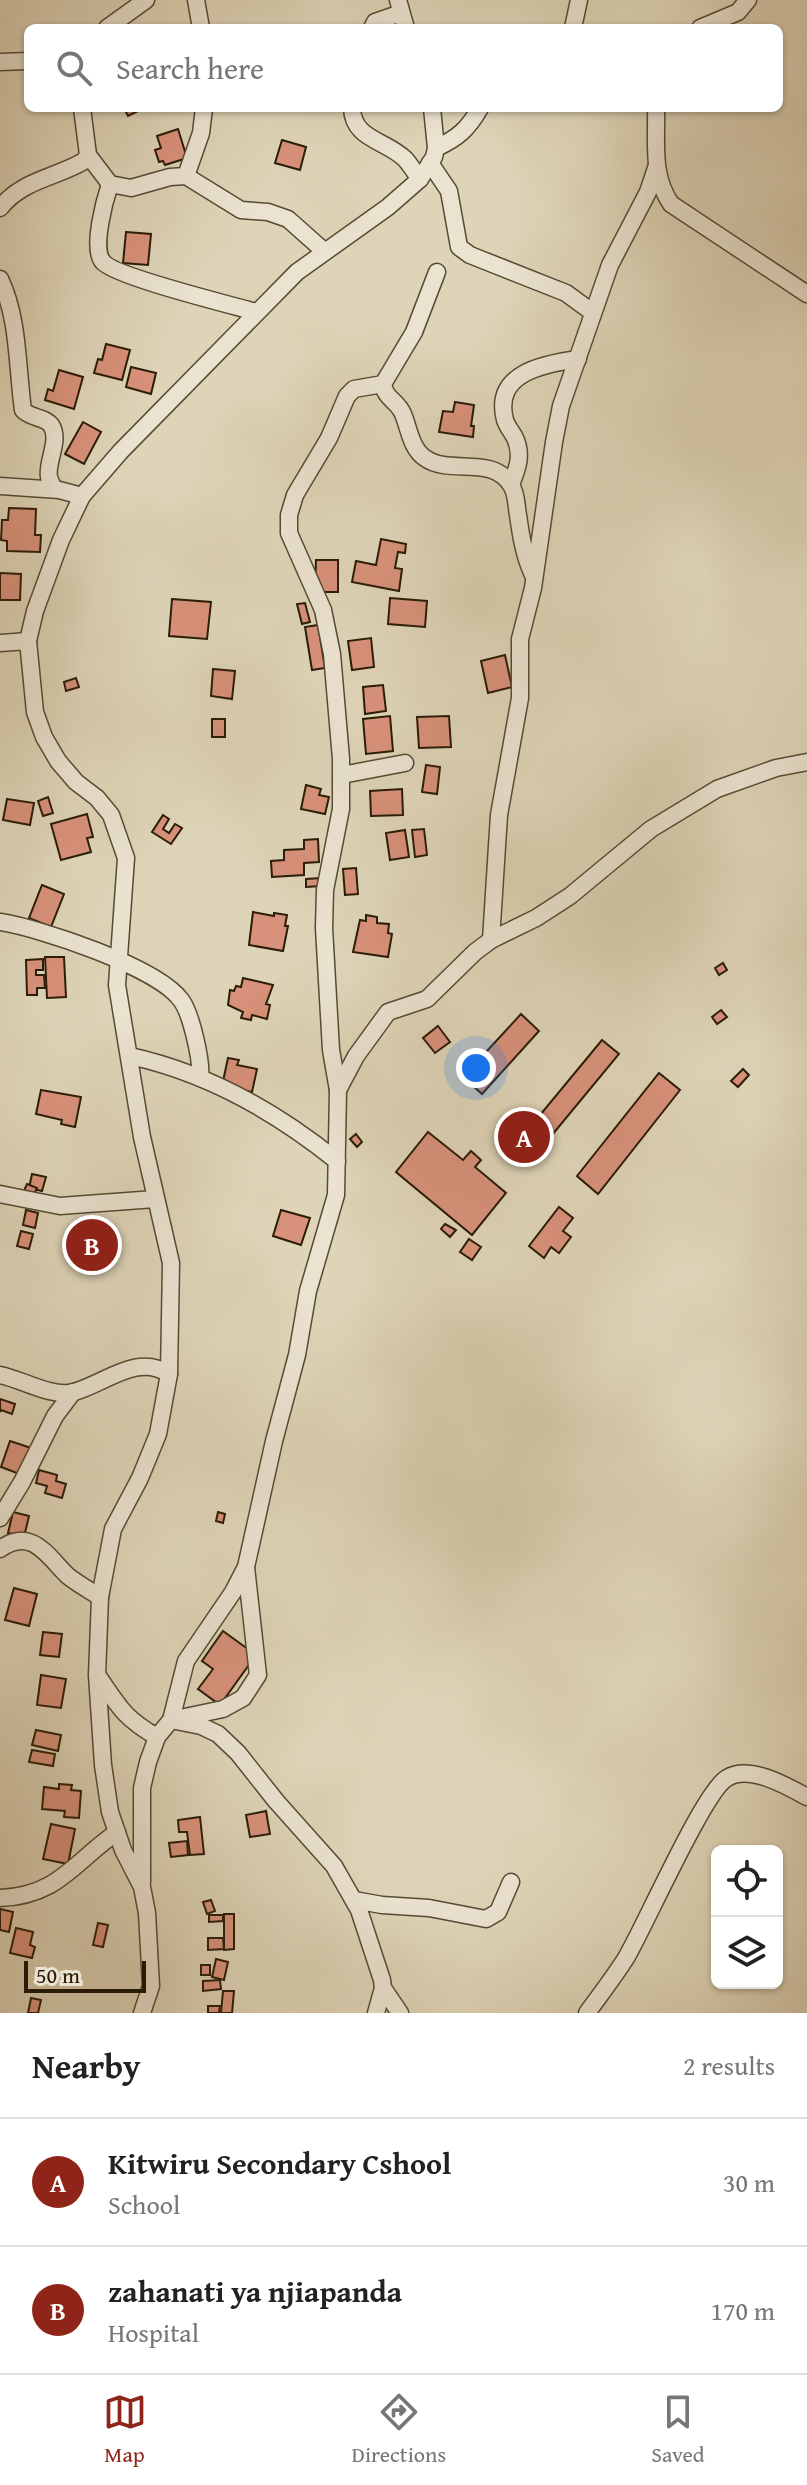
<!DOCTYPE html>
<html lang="en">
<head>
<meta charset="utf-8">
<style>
  :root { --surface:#fff; --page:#f6f6f6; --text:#222; --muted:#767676; --line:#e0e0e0; --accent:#8f2418 }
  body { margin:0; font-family:"Gentium Book Plus",serif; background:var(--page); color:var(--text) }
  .controls { position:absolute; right:24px; bottom:24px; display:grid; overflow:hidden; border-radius:12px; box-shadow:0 2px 6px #0004 }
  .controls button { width:72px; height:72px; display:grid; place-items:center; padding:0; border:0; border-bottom:2px solid var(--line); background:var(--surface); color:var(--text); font:40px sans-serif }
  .scale { position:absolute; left:24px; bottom:20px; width:122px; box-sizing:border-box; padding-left:8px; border:4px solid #2a1c07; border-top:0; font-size:22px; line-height:28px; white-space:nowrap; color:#2a1c07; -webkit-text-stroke:6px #eae3d0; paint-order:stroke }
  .you { position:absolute; left:476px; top:1068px; width:28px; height:28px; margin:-20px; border:6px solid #fff; border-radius:50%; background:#1a73e8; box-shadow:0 0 0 12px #1a73e833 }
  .badge { display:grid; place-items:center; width:52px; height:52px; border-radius:50%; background:var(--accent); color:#fff; font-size:26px; font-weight:700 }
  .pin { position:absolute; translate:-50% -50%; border:4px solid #fff; box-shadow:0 2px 8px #0006 }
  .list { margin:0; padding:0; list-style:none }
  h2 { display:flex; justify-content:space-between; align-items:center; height:104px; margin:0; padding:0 32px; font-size:34px }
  h2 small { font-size:26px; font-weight:400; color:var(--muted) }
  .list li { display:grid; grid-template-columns:52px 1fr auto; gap:24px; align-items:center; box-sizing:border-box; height:128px; padding:0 32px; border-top:2px solid var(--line) }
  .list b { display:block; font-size:30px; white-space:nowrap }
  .list p { margin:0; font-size:26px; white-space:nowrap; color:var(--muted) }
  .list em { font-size:26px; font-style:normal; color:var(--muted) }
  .icon { flex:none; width:44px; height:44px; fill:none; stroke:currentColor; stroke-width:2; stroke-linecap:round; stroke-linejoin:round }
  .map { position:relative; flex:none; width:807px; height:2013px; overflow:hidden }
  .search { position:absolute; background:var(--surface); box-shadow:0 2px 6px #0004; left:24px; right:24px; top:24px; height:88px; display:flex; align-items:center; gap:20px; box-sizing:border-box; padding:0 28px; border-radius:12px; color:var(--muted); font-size:30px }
  .sheet { height:360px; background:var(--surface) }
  nav { display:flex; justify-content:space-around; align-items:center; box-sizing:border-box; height:112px; border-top:2px solid var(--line); background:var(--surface); font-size:22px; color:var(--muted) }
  nav a { display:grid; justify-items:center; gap:4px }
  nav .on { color:var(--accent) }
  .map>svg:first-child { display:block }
</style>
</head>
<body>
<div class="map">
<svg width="807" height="2013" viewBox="0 0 807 2013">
  <rect width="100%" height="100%" fill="#ded4b7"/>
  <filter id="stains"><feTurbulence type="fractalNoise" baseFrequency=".0025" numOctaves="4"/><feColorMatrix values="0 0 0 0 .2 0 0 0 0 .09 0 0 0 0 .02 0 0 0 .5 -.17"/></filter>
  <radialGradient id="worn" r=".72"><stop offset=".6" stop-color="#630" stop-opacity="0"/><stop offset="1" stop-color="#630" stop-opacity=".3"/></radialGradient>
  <g fill="#d8917a" stroke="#2a1c07" stroke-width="2">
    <polygon points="124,108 144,108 128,116"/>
    <polygon points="178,129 187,158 165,165 163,161 159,162 155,150 161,148 157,136"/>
    <polygon points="282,140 306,147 300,170 275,163"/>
    <polygon points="126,232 151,234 148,265 123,263"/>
    <polygon points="106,344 130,350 122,380 94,373 98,359 102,360"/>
    <polygon points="131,367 156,373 151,394 126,387"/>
    <polygon points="59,370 83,377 74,409 45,400 48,389 53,391"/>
    <polygon points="455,402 474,405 471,426 474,426 473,437 439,432 443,411 453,412"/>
    <polygon points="83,422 101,432 84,464 65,454"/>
    <polygon points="9,508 36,509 35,535 41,535 40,552 7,551 7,541 1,540 2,520 8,520"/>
    <polygon points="381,539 406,544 405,553 398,552 395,568 402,569 399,591 352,582 356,561 376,565"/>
    <polygon points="316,560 338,560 338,592 315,592"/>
    <polygon points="0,573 21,574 20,600 0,600"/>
    <polygon points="390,598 427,601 425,627 388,624"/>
    <polygon points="172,599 211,602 207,639 169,636"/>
    <polygon points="305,603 310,622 302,624 297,604"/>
    <polygon points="318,625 325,668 312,670 305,627"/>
    <polygon points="371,638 374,667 352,670 348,641"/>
    <polygon points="505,655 512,687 488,693 481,661"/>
    <polygon points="213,669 235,671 232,699 211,696"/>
    <polygon points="76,678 79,687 66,691 64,682"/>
    <polygon points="383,685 386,711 365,714 363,687"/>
    <polygon points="390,716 393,751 366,754 363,719"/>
    <polygon points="449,716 451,747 419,748 417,717"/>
    <rect x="212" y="719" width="13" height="18"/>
    <polygon points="426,765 440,767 437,794 422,792"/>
    <polygon points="306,785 321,789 319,795 329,797 325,814 301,809"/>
    <polygon points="402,789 403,815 371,816 370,791"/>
    <polygon points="48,797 53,813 43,816 38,801"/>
    <polygon points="7,799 34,803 30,825 3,820"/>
    <polygon points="87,814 93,837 87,838 91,852 61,860 51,824"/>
    <polygon points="163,815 169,819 163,829 169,833 175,824 182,828 171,844 152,832"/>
    <polygon points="424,829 427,855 415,857 412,830"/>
    <polygon points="405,830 409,857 390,860 386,833"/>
    <polygon points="318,839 319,862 304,863 304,875 272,877 271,861 284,860 284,850 304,849 304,840"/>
    <polygon points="356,868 358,894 345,895 343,869"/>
    <polygon points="321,878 321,886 306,887 306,879"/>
    <polygon points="42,885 64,894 51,927 29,918"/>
    <polygon points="253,912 274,916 274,913 287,915 285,926 288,926 283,951 249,945"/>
    <polygon points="366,915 377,917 377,923 389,924 388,933 392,934 388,957 353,952 360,920 366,921"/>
    <polygon points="45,957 64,957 66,997 47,998"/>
    <polygon points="43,959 43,970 36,970 36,975 44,975 45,988 37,988 37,995 27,995 26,960"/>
    <polygon points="723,963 727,970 719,975 715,968"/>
    <polygon points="243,978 273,985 266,1004 270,1005 267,1019 252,1015 251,1020 241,1018 243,1012 228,1005 230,990 234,991 236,986 241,987"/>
    <polygon points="721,1010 727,1017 717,1024 712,1017"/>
    <polygon points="521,1014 539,1031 482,1094 463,1077"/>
    <polygon points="438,1026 450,1042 435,1053 423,1038"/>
    <polygon points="602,1040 619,1054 533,1158 516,1144"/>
    <polygon points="228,1058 239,1060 237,1065 257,1069 252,1092 222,1086"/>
    <polygon points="743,1069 749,1075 738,1087 731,1081"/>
    <polygon points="659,1073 680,1090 598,1194 577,1176"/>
    <polygon points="41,1090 81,1097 75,1127 61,1124 62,1120 36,1114"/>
    <polygon points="428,1132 463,1160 471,1151 481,1160 475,1167 506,1193 472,1235 396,1172"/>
    <polygon points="356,1134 362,1142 357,1147 350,1139"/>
    <polygon points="32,1174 46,1177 42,1191 29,1188"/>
    <polygon points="27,1184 37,1188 33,1197 23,1193"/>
    <polygon points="559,1207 573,1218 563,1231 571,1237 559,1253 551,1247 544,1258 529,1246"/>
    <polygon points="26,1210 38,1213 35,1228 23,1225"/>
    <polygon points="281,1210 310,1218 301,1245 273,1236"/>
    <polygon points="77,1220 85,1222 83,1226 116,1235 107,1265 68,1255"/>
    <polygon points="445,1224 456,1230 450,1237 441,1229"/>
    <polygon points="21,1231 33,1234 29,1249 17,1246"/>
    <polygon points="469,1239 481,1247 472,1260 460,1252"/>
    <polygon points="0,1399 15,1404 12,1414 1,1410 0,1412"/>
    <polygon points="10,1441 31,1448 22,1475 1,1467"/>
    <polygon points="39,1470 57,1475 56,1481 66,1484 62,1498 45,1493 47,1486 36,1483"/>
    <polygon points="13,1512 29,1516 24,1537 8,1533"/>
    <polygon points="218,1512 225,1514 223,1523 216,1521"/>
    <polygon points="14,1588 37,1594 29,1626 5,1620"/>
    <polygon points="223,1631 256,1655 220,1705 198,1689 213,1669 202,1661"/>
    <polygon points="43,1632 62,1634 59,1657 40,1655"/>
    <polygon points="41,1675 66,1679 61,1708 37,1705"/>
    <polygon points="36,1730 61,1735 58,1751 32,1745"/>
    <polygon points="32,1750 55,1754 53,1766 29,1762"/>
    <polygon points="59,1784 72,1785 71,1790 81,1791 79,1818 64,1817 65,1811 42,1809 44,1787 59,1789"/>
    <polygon points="266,1811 270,1834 250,1837 246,1815"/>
    <polygon points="200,1817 204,1854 190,1855 187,1832 179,1832 178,1820"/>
    <polygon points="51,1824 75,1829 68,1864 43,1859"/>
    <polygon points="187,1841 188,1855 171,1857 169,1843"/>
    <polygon points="211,1900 215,1911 207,1914 203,1902"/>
    <polygon points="0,1909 13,1912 9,1932 0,1930"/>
    <polygon points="224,1914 234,1914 234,1949 224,1950"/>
    <polygon points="209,1915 223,1915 223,1921 209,1922"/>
    <polygon points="98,1923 108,1925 103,1947 93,1945"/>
    <polygon points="16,1928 33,1932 30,1945 35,1947 32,1958 10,1953"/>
    <polygon points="208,1938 223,1938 224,1949 208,1950"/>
    <polygon points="216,1959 228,1962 224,1980 212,1977"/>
    <rect x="201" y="1965" width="9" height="10"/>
    <polygon points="220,1980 221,1989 203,1991 203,1981"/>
    <polygon points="223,1991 234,1991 232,2013 221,2013"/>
    <polygon points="31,1998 41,2000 38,2013 28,2013"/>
    <polygon points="208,2006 220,2006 219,2013 208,2013"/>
  </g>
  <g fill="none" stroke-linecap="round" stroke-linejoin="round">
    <g stroke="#574a33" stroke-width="19">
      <g id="minor">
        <polyline points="196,0 201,28"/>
        <polyline points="398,0 406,28"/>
        <polyline points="107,28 146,0"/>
        <polyline points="372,28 375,22 401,13"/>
        <polyline points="573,28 579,0"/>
        <polyline points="700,28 738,12 748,0"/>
        <polyline points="0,62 28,61"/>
        <path d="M352,108C353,140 386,140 405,159C410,164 415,173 420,179"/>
        <path d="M656,108C657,141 651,175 671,204L807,294"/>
        <path d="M436,148C458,138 468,129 480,108"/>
        <polyline points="88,155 110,184 131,188 170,177 186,176 241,210 268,212 288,219 324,251"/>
        <polyline points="430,163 449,191 459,247 470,255 566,293 592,312"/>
        <polyline points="186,176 201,133 204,108"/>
        <path d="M110,184C105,199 91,249 103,262C114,276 231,305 256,312"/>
        <path d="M0,208C22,180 55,178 84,161L88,155L82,108"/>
        <path d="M0,279C19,318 17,368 23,410C30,418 45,417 51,425C61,440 46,462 49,477C50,481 52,485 54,489"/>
        <path d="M383,384C385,399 398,401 403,414C409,428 411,449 425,458C450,476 492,454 511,485C517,494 516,505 518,515C521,536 524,556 533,575"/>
        <path d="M511,484C518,468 523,453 514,436C511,431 507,426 505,420C493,373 543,364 578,359"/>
        <polyline points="0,486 59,490 82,496"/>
        <polyline points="0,643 28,641"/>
        <polyline points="342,775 405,763"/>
        <path d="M0,922C40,928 157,967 181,1000C191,1013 202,1061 200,1077"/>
        <polyline points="491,940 499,815 520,698 520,639 533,588 554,442 561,406 610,265 648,192 656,168"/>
        <path d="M130,1056C208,1073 275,1111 337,1161"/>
        <polyline points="338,1090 356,1056 388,1012 427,999 475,952 491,940 536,918 570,896 651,829 717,789 776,768 807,762"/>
        <polyline points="0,1194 60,1206 155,1199"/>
        <path d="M0,1375C22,1379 51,1398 74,1392C106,1383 137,1353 169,1374"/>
        <polyline points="0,1518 22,1482 55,1416 73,1392"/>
        <path d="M0,1549C32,1526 48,1557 68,1576C78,1584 89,1590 100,1597"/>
        <path d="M98,1676C119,1707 124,1718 157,1737"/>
        <polyline points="180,1718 223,1709 243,1698 258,1675 246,1567"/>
        <polyline points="171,1720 201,1726 218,1734 238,1753 276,1801 334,1866 359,1910 382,1980 383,1988 376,2013"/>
        <polyline points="142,1882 142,1788 148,1762 157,1737 171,1720 186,1661 233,1592 246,1567 274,1441 297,1355 308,1291 336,1195 338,1090 331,1050 324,928 325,890 341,809 341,759 332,654 323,610 289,533 289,515 295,495 329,438 347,396 354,389 383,384 414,332 437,272"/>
        <path d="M0,1898C58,1896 74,1862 117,1832"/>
        <polyline points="354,1900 382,1905 429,1908 486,1919 498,1912 511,1882"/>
        <polyline points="383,1988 400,2013"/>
        <polyline points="142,2013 151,1986 147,1913 142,1887 123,1850 110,1812 103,1765 97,1675 100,1597 113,1529 140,1478 158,1434 169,1374 171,1263 142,1137 117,985 126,858 111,815 97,798 76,782 58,761 44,737 35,712 28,641 35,611 61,540 82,496 121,451 297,272 388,207 420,179 434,157 436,148 432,108"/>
        <path d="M587,2013C600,1995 614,1977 626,1958C645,1926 704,1791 727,1778C749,1764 787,1786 807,1797"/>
      </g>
    </g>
    <use href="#minor" stroke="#eae3d0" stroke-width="16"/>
  </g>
  <rect width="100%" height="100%" filter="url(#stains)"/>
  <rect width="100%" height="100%" fill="url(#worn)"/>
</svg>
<div class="controls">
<button><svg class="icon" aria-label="locate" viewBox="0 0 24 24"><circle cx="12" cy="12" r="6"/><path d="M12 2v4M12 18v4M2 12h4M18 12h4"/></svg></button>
<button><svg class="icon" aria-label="layers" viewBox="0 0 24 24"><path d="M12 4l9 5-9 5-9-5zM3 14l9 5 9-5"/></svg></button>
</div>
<div class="scale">50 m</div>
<div class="you"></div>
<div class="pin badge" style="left:524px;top:1137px">A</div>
<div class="pin badge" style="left:92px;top:1245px">B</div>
<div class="search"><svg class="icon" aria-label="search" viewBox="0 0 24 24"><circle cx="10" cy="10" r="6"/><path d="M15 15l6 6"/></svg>Search here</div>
</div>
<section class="sheet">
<h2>Nearby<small>2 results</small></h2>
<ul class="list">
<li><span class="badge">A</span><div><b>Kitwiru Secondary Cshool</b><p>School</p></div><em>30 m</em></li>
<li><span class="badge">B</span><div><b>zahanati ya njiapanda</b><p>Hospital</p></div><em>170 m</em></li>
</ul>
</section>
<nav>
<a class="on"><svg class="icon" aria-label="map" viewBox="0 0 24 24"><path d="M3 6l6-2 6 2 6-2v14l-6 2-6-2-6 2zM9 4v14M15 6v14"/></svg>Map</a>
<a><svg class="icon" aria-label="directions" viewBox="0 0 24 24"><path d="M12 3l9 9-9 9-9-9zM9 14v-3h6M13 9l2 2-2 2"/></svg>Directions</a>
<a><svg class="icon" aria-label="saved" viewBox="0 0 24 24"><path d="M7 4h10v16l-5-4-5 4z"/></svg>Saved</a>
</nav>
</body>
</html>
